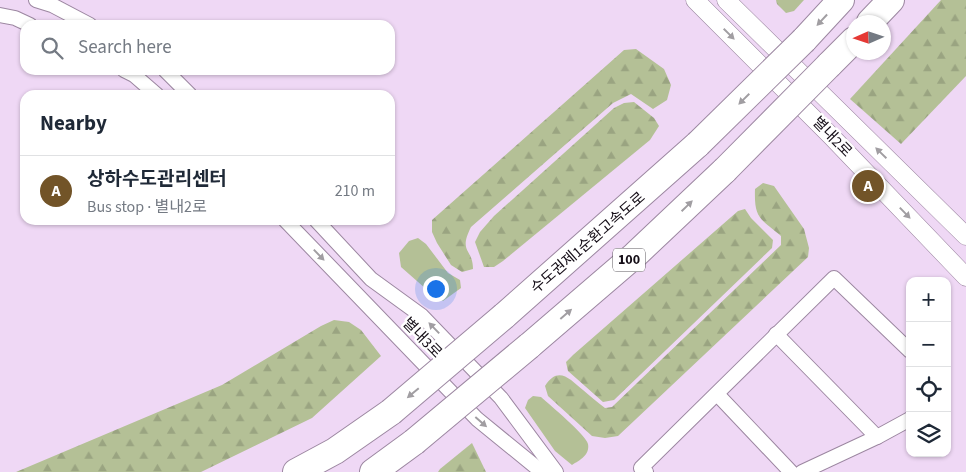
<!DOCTYPE html>
<html lang="en">
<head>
<meta charset="utf-8">
<style>
  :root { --surface:#fff; --page:#f2f2f3; --text:#1f2937; --muted:#747a83; --line:#e0e1e3; --accent:#725428 }
  body { margin:0; font-family:"Source Sans 3","Noto Sans KR",sans-serif; background:var(--page); color:var(--text) }
  .controls { position:absolute; right:15px; bottom:15px; display:grid; overflow:hidden; border-radius:10px; box-shadow:0 1px 4px #0004 }
  .controls button { width:45px; height:45px; display:grid; place-items:center; padding:0; border:0; border-bottom:1px solid var(--line); background:var(--surface); color:var(--text); font:25px sans-serif }
  .compass { position:absolute; left:846px; top:15px; width:45px; height:45px; border-radius:50%; background:var(--surface); box-shadow:0 1px 4px #0004; rotate:267deg }
  .you { position:absolute; left:435px; top:288px; width:18px; height:18px; margin:-12px; border:4px solid #fff; border-radius:50%; background:#1a73e8; box-shadow:0 0 0 8px #1a73e833 }
  .badge { display:grid; place-items:center; width:32px; height:32px; border-radius:50%; background:var(--accent); color:#fff; font-size:16px; font-weight:700 }
  .pin { position:absolute; translate:-50% -50%; border:2px solid #fff; box-shadow:0 1px 5px #0006 }
  .list { margin:0; padding:0; list-style:none }
  h2 { display:flex; justify-content:space-between; align-items:center; height:65px; margin:0; padding:0 20px; font-size:21px }
  h2 small { font-size:16px; font-weight:400; color:var(--muted) }
  .list li { display:grid; grid-template-columns:32px 1fr auto; gap:15px; align-items:center; box-sizing:border-box; height:70px; padding:0 20px; border-top:1px solid var(--line) }
  .list b { display:block; font-size:19px; white-space:nowrap }
  .list p { margin:0; font-size:16px; white-space:nowrap; color:var(--muted) }
  .list em { font-size:16px; font-style:normal; color:var(--muted) }
  .icon { flex:none; width:28px; height:28px; fill:none; stroke:currentColor; stroke-width:2; stroke-linecap:round; stroke-linejoin:round }
  .map { position:relative; flex:none; width:966px; height:472px; overflow:hidden }
  .search { position:absolute; background:var(--surface); box-shadow:0 1px 4px #0004; left:20px; top:20px; width:375px; height:55px; display:flex; align-items:center; gap:12px; box-sizing:border-box; padding:0 18px; border-radius:15px; color:var(--muted); font-size:19px }
  .panel { position:absolute; background:var(--surface); box-shadow:0 1px 4px #0004; left:20px; top:90px; width:375px; height:135px; border-radius:15px }
  .map>svg:first-child { display:block }
</style>
</head>
<body>
<div class="map">
<svg width="966" height="472" viewBox="0 0 966 472">
  <defs>
    <pattern id="forest-firs" width="22" height="20" patternUnits="userSpaceOnUse" patternTransform="scale(1.25)"><rect width="22" height="20" fill="#b4c096"/><path d="M5 1l3.5 6h-7zM16 11l3.5 6h-7z" fill="#9aa481"/></pattern>
  </defs>
  <rect width="100%" height="100%" fill="#efd8f5"/>
  <g fill="#b4c096">
    <polygon points="418,238 426,244 448,273 460,280 461,288 443,301 434,296 401,267 399,253 409,241"/>
    <path d="M533,396L541,397C550,405 586,435 588,444C590,455 580,460 572,465L555,451L525,408L528,400Z"/>
  </g>
  <g fill="url(#forest-firs)">
    <polygon points="776,0 804,0 794,11 786,13 777,4"/>
    <polygon points="941,0 966,0 966,76 901,144 850,99"/>
    <path d="M636,49L664,69L671,85L667,100L653,109L631,94L613,103L471,227C458,253 473,248 473,269L462,272L451,265L437,243L432,232V220L624,50Z"/>
    <polygon points="634,102 654,118 659,126 650,140 503,261 494,267 484,267 475,242 480,232 494,216 614,108 624,103"/>
    <path d="M763,183L774,186L804,229L809,248L808,257L618,436L605,438L592,436L548,396L545,386C558,365 570,379 583,390C590,396 597,402 605,408L612,407L781,245V236C760,218 754,219 755,189Z"/>
    <polygon points="745,209 751,218 773,240 772,248 614,400 603,402 568,371 566,362 573,355 738,211"/>
    <polygon points="334,320 349,322 361,330 381,356 312,418 201,472 16,472 222,385 321,326"/>
    <polygon points="472,443 486,472 438,472 440,469"/>
  </g>
  <g fill="none" stroke-linecap="round" stroke-linejoin="round">
    <g stroke="#9c87a1" stroke-width="16">
      <g id="minor">
        <polyline points="36,0 52,5 90,25"/>
        <polyline points="0,15 15,18 30,25"/>
        <polyline points="124,70 134,75 157,95"/>
        <polyline points="165,70 190,95"/>
        <polyline points="285,220 477,419 542,472"/>
        <polyline points="316,220 371,279 422,316 501,398 556,472"/>
        <polyline points="776,334 877,437"/>
        <polyline points="717,394 791,472"/>
        <polyline points="646,472 641,468 834,278 910,351"/>
        <polyline points="802,472 877,437 910,419"/>
      </g>
    </g>
    <g stroke="#9c87a1" stroke-width="19">
      <g id="tertiary">
        <polyline points="695,0 831,136 966,277"/>
        <polyline points="726,0 966,236"/>
      </g>
    </g>
    <g stroke="#9c87a1" stroke-width="28">
      <g id="motorway">
        <polyline points="870,22 891,0"/>
        <polyline points="804,40 841,0"/>
        <polyline points="829,65 854,40"/>
        <polyline points="504,316 698,144"/>
        <polyline points="529,346 635,255 725,170"/>
        <polyline points="296,472 335,451 391,412"/>
        <polyline points="373,472 414,442"/>
      </g>
    </g>
    <use href="#minor" stroke="#fff" stroke-width="14"/>
    <use href="#tertiary" stroke="#fff" stroke-width="18"/>
    <use href="#motorway" stroke="#fff" stroke-width="26"/>
    <g stroke="#9c87a1" stroke-width="28" stroke-linecap="butt">
      <g id="motorway-bridge">
        <polyline points="698,144 804,40"/>
        <polyline points="725,170 829,65"/>
        <polyline points="391,412 504,316"/>
        <polyline points="414,442 529,346"/>
      </g>
    </g>
    <use href="#motorway-bridge" stroke="#fff" stroke-width="26"/>
  </g>
  <defs><path id="oneway-solid" d="M-6-.8H1V-3.2L6.5 0L1 3.2V.8H-6Z" transform="scale(1.25)"/></defs>
  <g fill="#a19ea2">
    <use href="#oneway-solid" transform="translate(822 20) rotate(133)"/>
    <use href="#oneway-solid" transform="translate(729 34) rotate(45)"/>
    <use href="#oneway-solid" transform="translate(744 99) rotate(135)"/>
    <use href="#oneway-solid" transform="translate(881 153) rotate(-136)"/>
    <use href="#oneway-solid" transform="translate(687 206) rotate(-44)"/>
    <use href="#oneway-solid" transform="translate(905 213) rotate(46)"/>
    <use href="#oneway-solid" transform="translate(319 255) rotate(46)"/>
    <use href="#oneway-solid" transform="translate(566 314) rotate(-41)"/>
    <use href="#oneway-solid" transform="translate(434 328) rotate(-134)"/>
    <use href="#oneway-solid" transform="translate(413 393) rotate(140)"/>
    <use href="#oneway-solid" transform="translate(481 422) rotate(41)"/>
  </g>
  <g text-anchor="middle" dominant-baseline="central" stroke-width="5" stroke-linejoin="round" paint-order="stroke">
    <rect fill="#fff" stroke="#5a565c" stroke-width="1" x="613" y="248.5" width="32" height="23" rx="4"/>
    <g font-size="14" font-weight="bold" fill="#140d16">
      <text x="629" y="260">100</text>
    </g>
    <g font-size="15" fill="#140d16" stroke="#fff">
      <text transform="translate(832 137) rotate(46)">별내2로</text>
      <text transform="translate(588 243) rotate(-41)">수도권제1순환고속도로</text>
      <text transform="translate(422 338) rotate(46)">별내3로</text>
    </g>
  </g>
</svg>
<div class="controls">
<button>+</button>
<button>−</button>
<button><svg class="icon" aria-label="locate" viewBox="0 0 24 24"><circle cx="12" cy="12" r="6"/><path d="M12 2v4M12 18v4M2 12h4M18 12h4"/></svg></button>
<button><svg class="icon" aria-label="layers" viewBox="0 0 24 24"><path d="M12 4l9 5-9 5-9-5zM3 14l9 5 9-5"/></svg></button>
</div>
<svg class="compass" viewBox="-18 -18 36 36"><path d="M0-13l5 13h-10z" fill="#e53935"/><path d="M0 13l5-13h-10z" fill="#747a83"/></svg>
<div class="you"></div>
<div class="pin badge" style="left:868px;top:186px">A</div>
<div class="search"><svg class="icon" aria-label="search" viewBox="0 0 24 24"><circle cx="10" cy="10" r="6"/><path d="M15 15l6 6"/></svg>Search here</div>
<section class="panel">
<h2>Nearby<small></small></h2>
<ul class="list">
<li><span class="badge">A</span><div><b>상하수도관리센터</b><p>Bus stop · 별내2로</p></div><em>210 m</em></li>
</ul>
</section>
</div>
</body>
</html>
